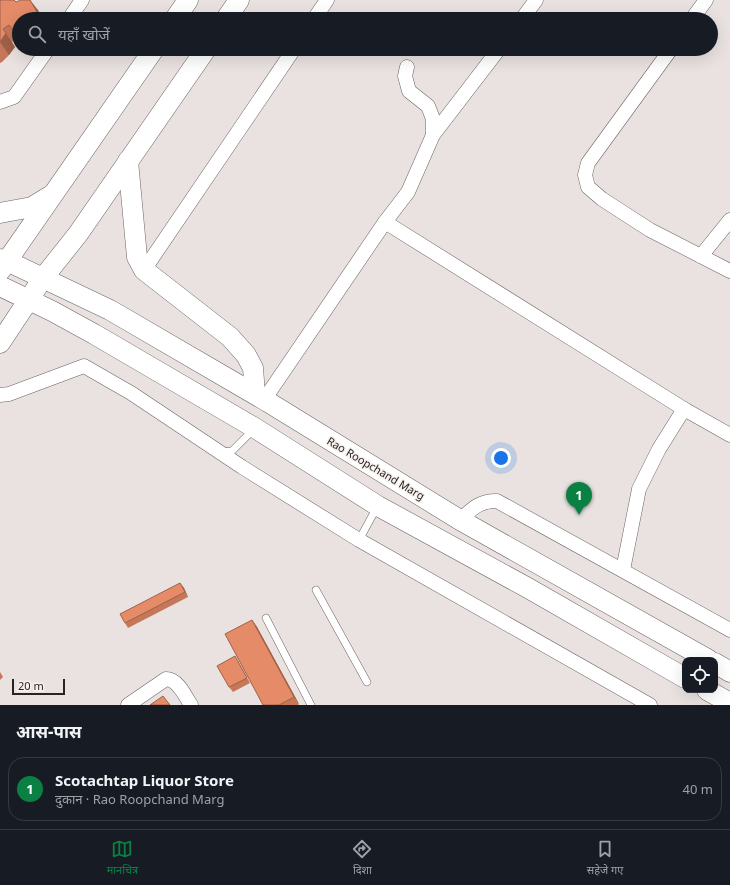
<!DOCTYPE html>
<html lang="hi">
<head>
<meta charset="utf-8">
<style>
  :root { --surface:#171b24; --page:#20242c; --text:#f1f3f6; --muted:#9ea1a6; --line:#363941; --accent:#0b8043 }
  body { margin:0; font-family:"Noto Sans","Noto Sans Devanagari",sans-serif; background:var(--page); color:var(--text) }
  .controls { position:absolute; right:12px; bottom:12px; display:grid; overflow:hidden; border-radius:8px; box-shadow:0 4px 16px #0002 }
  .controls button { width:36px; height:36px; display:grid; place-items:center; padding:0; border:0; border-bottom:1px solid var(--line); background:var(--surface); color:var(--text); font:20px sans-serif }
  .scale { position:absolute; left:12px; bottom:10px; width:53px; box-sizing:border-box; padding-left:4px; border:2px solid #272423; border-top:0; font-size:11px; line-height:14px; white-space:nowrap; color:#272423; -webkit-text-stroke:3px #f7f0ed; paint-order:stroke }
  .you { position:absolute; left:501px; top:458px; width:14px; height:14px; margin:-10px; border:3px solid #fff; border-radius:50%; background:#1a73e8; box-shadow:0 0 0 6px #1a73e833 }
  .badge { display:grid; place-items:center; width:26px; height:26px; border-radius:50%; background:var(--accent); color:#fff; font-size:13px; font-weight:700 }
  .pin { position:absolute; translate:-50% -33px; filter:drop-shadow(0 1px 2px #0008) }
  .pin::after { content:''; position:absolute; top:21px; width:14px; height:12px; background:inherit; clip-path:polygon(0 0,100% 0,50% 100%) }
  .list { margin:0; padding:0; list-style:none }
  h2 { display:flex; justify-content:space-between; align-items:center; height:52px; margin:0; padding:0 16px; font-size:17px }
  h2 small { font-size:13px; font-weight:400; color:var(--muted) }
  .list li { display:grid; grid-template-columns:26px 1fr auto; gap:12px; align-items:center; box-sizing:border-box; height:64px; margin:0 8px 8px; padding:0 8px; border:1px solid var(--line); border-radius:16px }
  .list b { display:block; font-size:15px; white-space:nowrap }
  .list p { margin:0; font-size:13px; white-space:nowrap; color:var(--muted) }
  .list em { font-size:13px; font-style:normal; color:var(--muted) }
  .icon { flex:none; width:22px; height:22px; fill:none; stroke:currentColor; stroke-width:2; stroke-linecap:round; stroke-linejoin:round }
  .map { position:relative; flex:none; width:730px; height:705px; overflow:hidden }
  .search { position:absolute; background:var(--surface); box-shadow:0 4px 16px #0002; left:12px; right:12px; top:12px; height:44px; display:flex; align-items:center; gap:10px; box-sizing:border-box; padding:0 14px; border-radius:22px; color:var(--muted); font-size:15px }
  .sheet { height:124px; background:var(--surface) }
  nav { display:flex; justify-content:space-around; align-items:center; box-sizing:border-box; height:56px; border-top:1px solid var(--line); background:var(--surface); font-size:11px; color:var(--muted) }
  nav a { display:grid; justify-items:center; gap:2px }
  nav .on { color:var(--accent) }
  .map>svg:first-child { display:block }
</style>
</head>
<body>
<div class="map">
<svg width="730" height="705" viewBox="0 0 730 705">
  <rect width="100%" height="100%" fill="#e9e2e0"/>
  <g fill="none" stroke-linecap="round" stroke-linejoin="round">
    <g stroke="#6a6462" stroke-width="8">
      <g id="service">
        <polyline points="221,452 232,451 254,429"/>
        <polyline points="359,540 377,507"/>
        <polyline points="316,590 367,682"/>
        <polyline points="266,618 311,705"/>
      </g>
    </g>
    <g stroke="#6a6462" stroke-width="15">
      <g id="minor">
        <polyline points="69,19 82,0"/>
        <polyline points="314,19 327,0"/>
        <polyline points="522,19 536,0"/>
        <polyline points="692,19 706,0"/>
        <polyline points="671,49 588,163 585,175 588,187 602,199 650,230 730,271"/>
        <polyline points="0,102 14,97 48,49"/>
        <polyline points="433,135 499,49"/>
        <polyline points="385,222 684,409 730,435"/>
        <polyline points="701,256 730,220"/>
        <polyline points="144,270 294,49"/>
        <polyline points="0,395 9,394 84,366 131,393 242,467 359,540 650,705"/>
        <polyline points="264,400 385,222 408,192 433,135 433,119 428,106 409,91 405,76 407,67"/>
        <path d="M460,520C473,508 479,501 497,501L730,630"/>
        <polyline points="623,570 639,489 659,449 684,409"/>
        <path d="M128,705L166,679C178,679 185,696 191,705"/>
      </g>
    </g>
    <g stroke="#6a6462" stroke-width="21">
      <g id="secondary">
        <polyline points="175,19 188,0"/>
        <polyline points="226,19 239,0"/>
        <polyline points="128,161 137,257 144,270 230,337 246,355 253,368 255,394"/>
        <polyline points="0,213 32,207 50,196"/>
        <polyline points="0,259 7,261 110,310 268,402 460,520 709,660"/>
        <polyline points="0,271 154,49"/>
        <polyline points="0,286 52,311 94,334 255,428 378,506 528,588 685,678"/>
        <polyline points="0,343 43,278 78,234 206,49"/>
        <polyline points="715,663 730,672"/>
        <polyline points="707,690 730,703"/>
      </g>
    </g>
    <use href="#service" stroke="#fff" stroke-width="7"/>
    <use href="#minor" stroke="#fff" stroke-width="14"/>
    <use href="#secondary" stroke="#fff" stroke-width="20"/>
  </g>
  <g fill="#c57859">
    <polygon points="0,0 16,2 38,10 19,19 19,39 18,38 12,42 15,47 9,55 2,62 0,63"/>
    <polygon points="180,583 184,588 188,597 128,628 125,623"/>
    <polygon points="252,620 257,627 299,704 298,705 263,705"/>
    <polygon points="238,661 250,683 233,692 229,687"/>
    <polygon points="0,672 3,677 0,680"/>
  </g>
  <g fill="#a06149">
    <polygon points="30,0 38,10 43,19 31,19"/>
    <polygon points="3,29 15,47 9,55 0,42"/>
    <polygon points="180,583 184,588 188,597 185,592"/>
    <polygon points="252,620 257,627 299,704 294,697"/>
  </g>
  <g fill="#e58b68" stroke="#a06149">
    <polygon points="0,0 14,0 16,2 21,0 30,0 37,12 31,19 19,19 19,28 13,30 9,25 3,29 6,33 0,42"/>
    <polygon points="180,583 185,592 125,623 120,614"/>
    <polygon points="252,620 294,697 279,705 263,705 225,634"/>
    <polygon points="235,656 247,678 229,687 217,666"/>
    <polygon points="163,696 170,705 150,705"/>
  </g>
  <g text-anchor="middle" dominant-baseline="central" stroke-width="3" stroke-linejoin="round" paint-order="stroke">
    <g font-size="11" fill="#272423" stroke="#f7f0ed">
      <text transform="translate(376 468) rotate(31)">Rao Roopchand Marg</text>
    </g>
  </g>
</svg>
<div class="controls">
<button><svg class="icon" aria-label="locate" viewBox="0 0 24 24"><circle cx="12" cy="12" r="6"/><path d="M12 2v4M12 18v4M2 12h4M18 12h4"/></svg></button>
</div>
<div class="scale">20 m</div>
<div class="you"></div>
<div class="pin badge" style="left:579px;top:515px">1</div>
<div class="search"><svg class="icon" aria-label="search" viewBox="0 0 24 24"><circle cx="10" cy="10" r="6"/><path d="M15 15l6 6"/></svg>यहाँ खोजें</div>
</div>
<section class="sheet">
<h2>आस-पास<small></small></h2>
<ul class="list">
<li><span class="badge">1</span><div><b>Scotachtap Liquor Store</b><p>दुकान · Rao Roopchand Marg</p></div><em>40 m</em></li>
</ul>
</section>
<nav>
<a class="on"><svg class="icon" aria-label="map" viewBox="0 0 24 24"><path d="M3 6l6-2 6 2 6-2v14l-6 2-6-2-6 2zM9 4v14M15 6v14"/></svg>मानचित्र</a>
<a><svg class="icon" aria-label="directions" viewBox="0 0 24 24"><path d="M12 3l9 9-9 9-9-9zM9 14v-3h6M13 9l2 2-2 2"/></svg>दिशा</a>
<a><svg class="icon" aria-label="saved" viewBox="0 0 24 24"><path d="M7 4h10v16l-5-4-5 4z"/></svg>सहेजे गए</a>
</nav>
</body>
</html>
